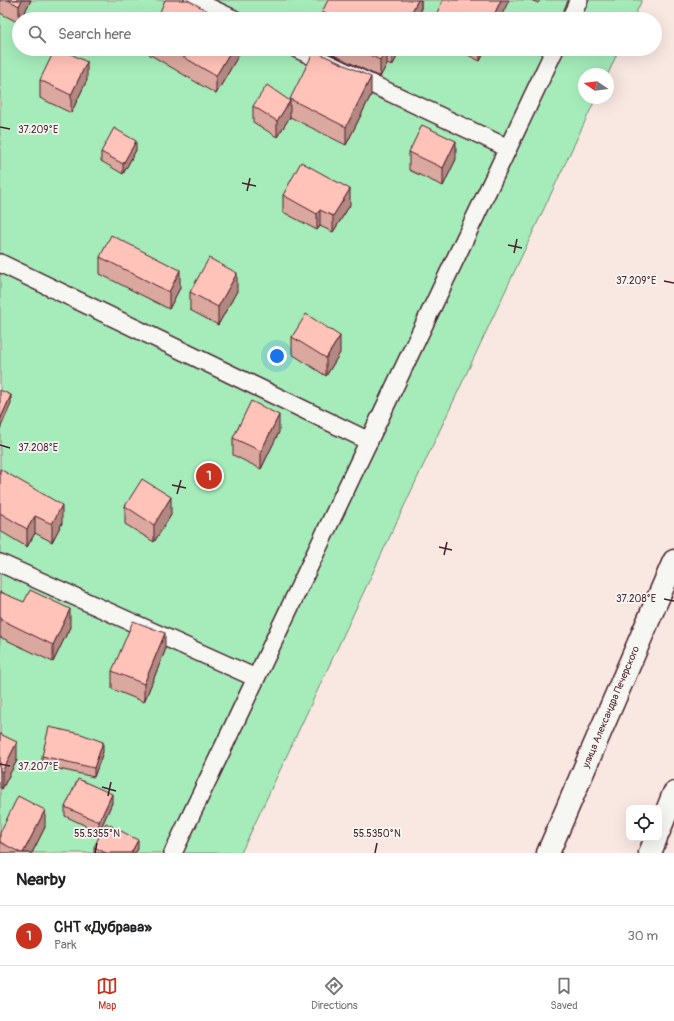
<!DOCTYPE html>
<html lang="en">
<head>
<meta charset="utf-8">
<style>
  :root { --surface:#fff; --page:#f6f6f6; --text:#202124; --muted:#757577; --line:#e0e0e0; --accent:#c8321e }
  body { margin:0; font-family:Pangolin,sans-serif; background:var(--page); color:var(--text) }
  .controls { position:absolute; right:12px; bottom:12px; display:grid; overflow:hidden; border-radius:8px; box-shadow:0 4px 16px #0002 }
  .controls button { width:36px; height:36px; display:grid; place-items:center; padding:0; border:0; border-bottom:1px solid var(--line); background:var(--surface); color:var(--text); font:20px sans-serif }
  .compass { position:absolute; left:578px; top:68px; width:36px; height:36px; border-radius:50%; background:var(--surface); box-shadow:0 4px 16px #0002; rotate:283deg }
  .you { position:absolute; left:277px; top:356px; width:14px; height:14px; margin:-10px; border:3px solid #fff; border-radius:50%; background:#1a73e8; box-shadow:0 0 0 6px #1a73e833 }
  .badge { display:grid; place-items:center; width:26px; height:26px; border-radius:50%; background:var(--accent); color:#fff; font-size:13px; font-weight:700 }
  .pin { position:absolute; translate:-50% -50%; border:2px solid #fff; box-shadow:0 1px 4px #0006 }
  .list { margin:0; padding:0; list-style:none }
  h2 { display:flex; justify-content:space-between; align-items:center; height:52px; margin:0; padding:0 16px; font-size:17px }
  h2 small { font-size:13px; font-weight:400; color:var(--muted) }
  .list li { display:grid; grid-template-columns:26px 1fr auto; gap:12px; align-items:center; box-sizing:border-box; height:60px; padding:0 16px; border-top:1px solid var(--line) }
  .list b { display:block; font-size:15px; white-space:nowrap }
  .list p { margin:0; font-size:13px; white-space:nowrap; color:var(--muted) }
  .list em { font-size:13px; font-style:normal; color:var(--muted) }
  .icon { flex:none; width:22px; height:22px; fill:none; stroke:currentColor; stroke-width:2; stroke-linecap:round; stroke-linejoin:round }
  .map { position:relative; flex:none; width:674px; height:853px; overflow:hidden }
  .search { position:absolute; background:var(--surface); box-shadow:0 4px 16px #0002; left:12px; right:12px; top:12px; height:44px; display:flex; align-items:center; gap:10px; box-sizing:border-box; padding:0 14px; border-radius:22px; color:var(--muted); font-size:15px }
  .sheet { height:112px; background:var(--surface) }
  nav { display:flex; justify-content:space-around; align-items:center; box-sizing:border-box; height:56px; border-top:1px solid var(--line); background:var(--surface); font-size:11px; color:var(--muted) }
  nav a { display:grid; justify-items:center; gap:2px }
  nav .on { color:var(--accent) }
  .map>svg:first-child { display:block }
</style>
</head>
<body>
<div class="map">
<svg width="674" height="853" viewBox="0 0 674 853">
  <rect width="100%" height="100%" fill="#f9e7e1"/>
  <filter id="ink" filterUnits="userSpaceOnUse"><feTurbulence type="fractalNoise" baseFrequency=".025" numOctaves="2"/><feDisplacementMap in="SourceGraphic" scale="8" xChannelSelector="R" yChannelSelector="G"/><feConvolveMatrix kernelMatrix="1 2 1 2 8 2 1 2 1" color-interpolation-filters="sRGB"/></filter>
  <g filter="url(#ink)">
    <polygon fill="#a5ecba" stroke="#788672" points="0,0 642,0 633,19 19,19 19,49 619,49 608,74 584,74 584,98 596,98 241,853 0,853"/>
    <g fill="none" stroke-linecap="round" stroke-linejoin="round">
      <g stroke="#4a1f2b" stroke-width="20">
        <g id="service">
          <polyline points="193,0 234,19"/>
          <polyline points="570,19 579,0"/>
          <polyline points="297,49 508,148"/>
          <polyline points="0,263 369,441"/>
          <polyline points="0,563 256,678"/>
          <polyline points="173,853 555,49"/>
        </g>
      </g>
      <g stroke="#4a1f2b" stroke-width="25">
        <g id="minor">
          <polyline points="659,831 674,793"/>
          <polyline points="650,853 656,838"/>
        </g>
      </g>
      <g stroke="#4a1f2b" stroke-width="25">
        <polyline id="secondary" points="548,853 674,561"/>
      </g>
      <use href="#service" stroke="#f6f6f2" stroke-width="17"/>
      <use href="#minor" stroke="#f6f6f2" stroke-width="22"/>
      <use href="#secondary" stroke="#f6f6f2" stroke-width="22"/>
    </g>
    <g fill="#dba89f" stroke="#4a1f2b">
      <polygon points="0,0 31,0 21,19 19,19 19,23 0,13"/>
      <polygon points="421,0 421,12 417,19 322,19 322,12"/>
      <polygon points="531,0 540,0 538,3"/>
      <polygon points="149,49 242,49 216,94 149,54"/>
      <polygon points="323,49 401,49 392,66 387,64 380,77 323,50"/>
      <polygon points="456,49 486,49 480,61"/>
      <polygon points="40,80 87,80 71,113 40,98"/>
      <polygon points="371,95 346,145 290,117 277,137 253,122 253,106 290,101 290,99"/>
      <polygon points="136,150 123,174 101,161 101,152"/>
      <polygon points="409,152 456,159 443,186 409,170"/>
      <polygon points="283,195 350,205 333,232 320,226 317,230 283,212"/>
      <polygon points="100,257 180,288 169,309 100,274"/>
      <polygon points="237,291 218,325 190,310 190,292"/>
      <polygon points="292,337 340,353 326,376 292,354"/>
      <polygon points="279,432 261,469 233,455 233,438"/>
      <polygon points="0,469 62,523 52,542 35,533 27,547 0,531"/>
      <polygon points="125,506 171,515 154,542 125,524"/>
      <polygon points="0,592 70,627 53,662 0,637"/>
      <polygon points="165,651 144,702 112,689 112,671"/>
      <polygon points="0,734 17,760 2,789 0,788"/>
      <polygon points="103,752 94,777 42,765 42,756"/>
      <polygon points="112,803 99,832 65,816 65,807"/>
      <polygon points="45,827 32,853 0,853 0,833"/>
      <polygon points="94,847 138,849 135,853 94,853"/>
    </g>
    <g fill="#b28882" stroke="#4a1f2b">
      <polygon points="22,0 31,0 21,19 19,19 19,23 19,6"/>
      <polygon points="418,0 421,0 421,12 417,19 408,19"/>
      <polygon points="501,0 509,0 500,19 492,19"/>
      <polygon points="232,49 242,49 216,94 216,76"/>
      <polygon points="386,49 387,49 387,64 380,77 380,60"/>
      <polygon points="392,49 401,49 392,66"/>
      <polygon points="480,49 486,49 480,61"/>
      <polygon points="87,62 87,80 71,113 71,95"/>
      <polygon points="371,77 371,95 346,145 346,127"/>
      <polygon points="290,101 290,117 277,137 277,121"/>
      <polygon points="136,141 136,150 123,174 123,164"/>
      <polygon points="456,141 456,159 443,186 443,168"/>
      <polygon points="350,189 350,205 333,232 333,216"/>
      <polygon points="320,210 320,226 317,230 317,214"/>
      <polygon points="180,270 180,288 169,309 169,292"/>
      <polygon points="237,273 237,291 218,325 218,307"/>
      <polygon points="340,336 340,353 326,376 326,358"/>
      <polygon points="11,395 11,404 0,429 0,420"/>
      <polygon points="279,415 279,432 261,469 261,451"/>
      <polygon points="171,497 171,515 154,542 154,525"/>
      <polygon points="62,505 62,523 52,542 52,524"/>
      <polygon points="35,516 35,533 27,547 27,529"/>
      <polygon points="70,609 70,627 53,662 53,645"/>
      <polygon points="165,633 165,651 144,702 144,684"/>
      <polygon points="17,742 17,760 2,789 2,772"/>
      <polygon points="103,742 103,752 94,777 94,768"/>
      <polygon points="112,794 112,803 99,832 99,822"/>
      <polygon points="45,810 45,827 32,853 23,853"/>
      <polygon points="138,840 138,849 135,853 131,853"/>
    </g>
    <g fill="#ffc3b9" stroke="#4a1f2b">
      <polygon points="8,0 22,0 19,6"/>
      <polygon points="165,0 188,0 222,19 157,19"/>
      <polygon points="328,0 418,0 408,19 330,19 331,16 322,12"/>
      <polygon points="443,0 501,0 492,19 434,19"/>
      <polygon points="55,49 61,49 87,62 71,95 40,80"/>
      <polygon points="170,49 232,49 216,76"/>
      <polygon points="358,49 386,49 380,60"/>
      <polygon points="314,51 371,77 346,127 290,99"/>
      <polygon points="267,85 290,101 277,121 253,106"/>
      <polygon points="422,125 456,141 443,168 409,152"/>
      <polygon points="114,128 136,141 123,164 101,152"/>
      <polygon points="301,162 350,189 333,216 320,210 317,214 283,195"/>
      <polygon points="111,235 180,270 169,292 100,257"/>
      <polygon points="209,258 237,273 218,307 190,292"/>
      <polygon points="306,314 340,336 326,358 292,337"/>
      <polygon points="0,390 11,395 0,420"/>
      <polygon points="251,401 279,415 261,451 233,438"/>
      <polygon points="0,469 62,505 52,524 35,516 27,529 0,513"/>
      <polygon points="142,479 171,497 154,525 125,506"/>
      <polygon points="30,590 70,609 53,645 0,619 0,592 24,602"/>
      <polygon points="133,621 165,633 144,684 112,671"/>
      <polygon points="49,727 81,734 103,742 94,768 42,756"/>
      <polygon points="0,734 17,742 2,772 0,771"/>
      <polygon points="78,779 112,794 99,822 65,807"/>
      <polygon points="18,796 45,810 23,853 21,853 0,842 0,833"/>
      <polygon points="106,823 138,840 131,853 106,853 94,847"/>
    </g>
  </g>
  <path fill="none" stroke="#4a1f2b" stroke-width="1.5" d="M0,127L10,129M242,183L256,186M247,191L250,178M508,245L522,248M514,253L517,239M664,281L674,283M0,445L10,448M172,485L186,488M177,494L181,480M439,547L452,550M444,555L447,542M664,599L674,601M0,764L10,766M102,787L116,791M108,796L111,782M95,853L97,843M375,853L377,843"/>
  <g text-anchor="middle" dominant-baseline="central" stroke-width="3.5" stroke-linejoin="round" paint-order="stroke">
    <g font-size="10" fill="#4a1f2b" stroke="#f6f6f2">
      <text transform="translate(611 707) rotate(-67)">улица Александра Печерского</text>
    </g>
  </g>
  <g font-size="10" text-anchor="middle" fill="#4a1f2b" stroke="#f6f6f2" stroke-width="3.5" stroke-linejoin="round" paint-order="stroke">
    <text x="38" y="133">37.209°E</text>
    <text x="636" y="284">37.209°E</text>
    <text x="38" y="451">37.208°E</text>
    <text x="636" y="602">37.208°E</text>
    <text x="38" y="770">37.207°E</text>
    <text x="97" y="837">55.5355°N</text>
    <text x="377" y="837">55.5350°N</text>
  </g>
</svg>
<div class="controls">
<button><svg class="icon" aria-label="locate" viewBox="0 0 24 24"><circle cx="12" cy="12" r="6"/><path d="M12 2v4M12 18v4M2 12h4M18 12h4"/></svg></button>
</div>
<svg class="compass" viewBox="-18 -18 36 36"><path d="M0-13l5 13h-10z" fill="#e53935"/><path d="M0 13l5-13h-10z" fill="#757577"/></svg>
<div class="you"></div>
<div class="pin badge" style="left:209px;top:476px">1</div>
<div class="search"><svg class="icon" aria-label="search" viewBox="0 0 24 24"><circle cx="10" cy="10" r="6"/><path d="M15 15l6 6"/></svg>Search here</div>
</div>
<section class="sheet">
<h2>Nearby<small></small></h2>
<ul class="list">
<li><span class="badge">1</span><div><b>СНТ «Дубрава»</b><p>Park</p></div><em>30 m</em></li>
</ul>
</section>
<nav>
<a class="on"><svg class="icon" aria-label="map" viewBox="0 0 24 24"><path d="M3 6l6-2 6 2 6-2v14l-6 2-6-2-6 2zM9 4v14M15 6v14"/></svg>Map</a>
<a><svg class="icon" aria-label="directions" viewBox="0 0 24 24"><path d="M12 3l9 9-9 9-9-9zM9 14v-3h6M13 9l2 2-2 2"/></svg>Directions</a>
<a><svg class="icon" aria-label="saved" viewBox="0 0 24 24"><path d="M7 4h10v16l-5-4-5 4z"/></svg>Saved</a>
</nav>
</body>
</html>
